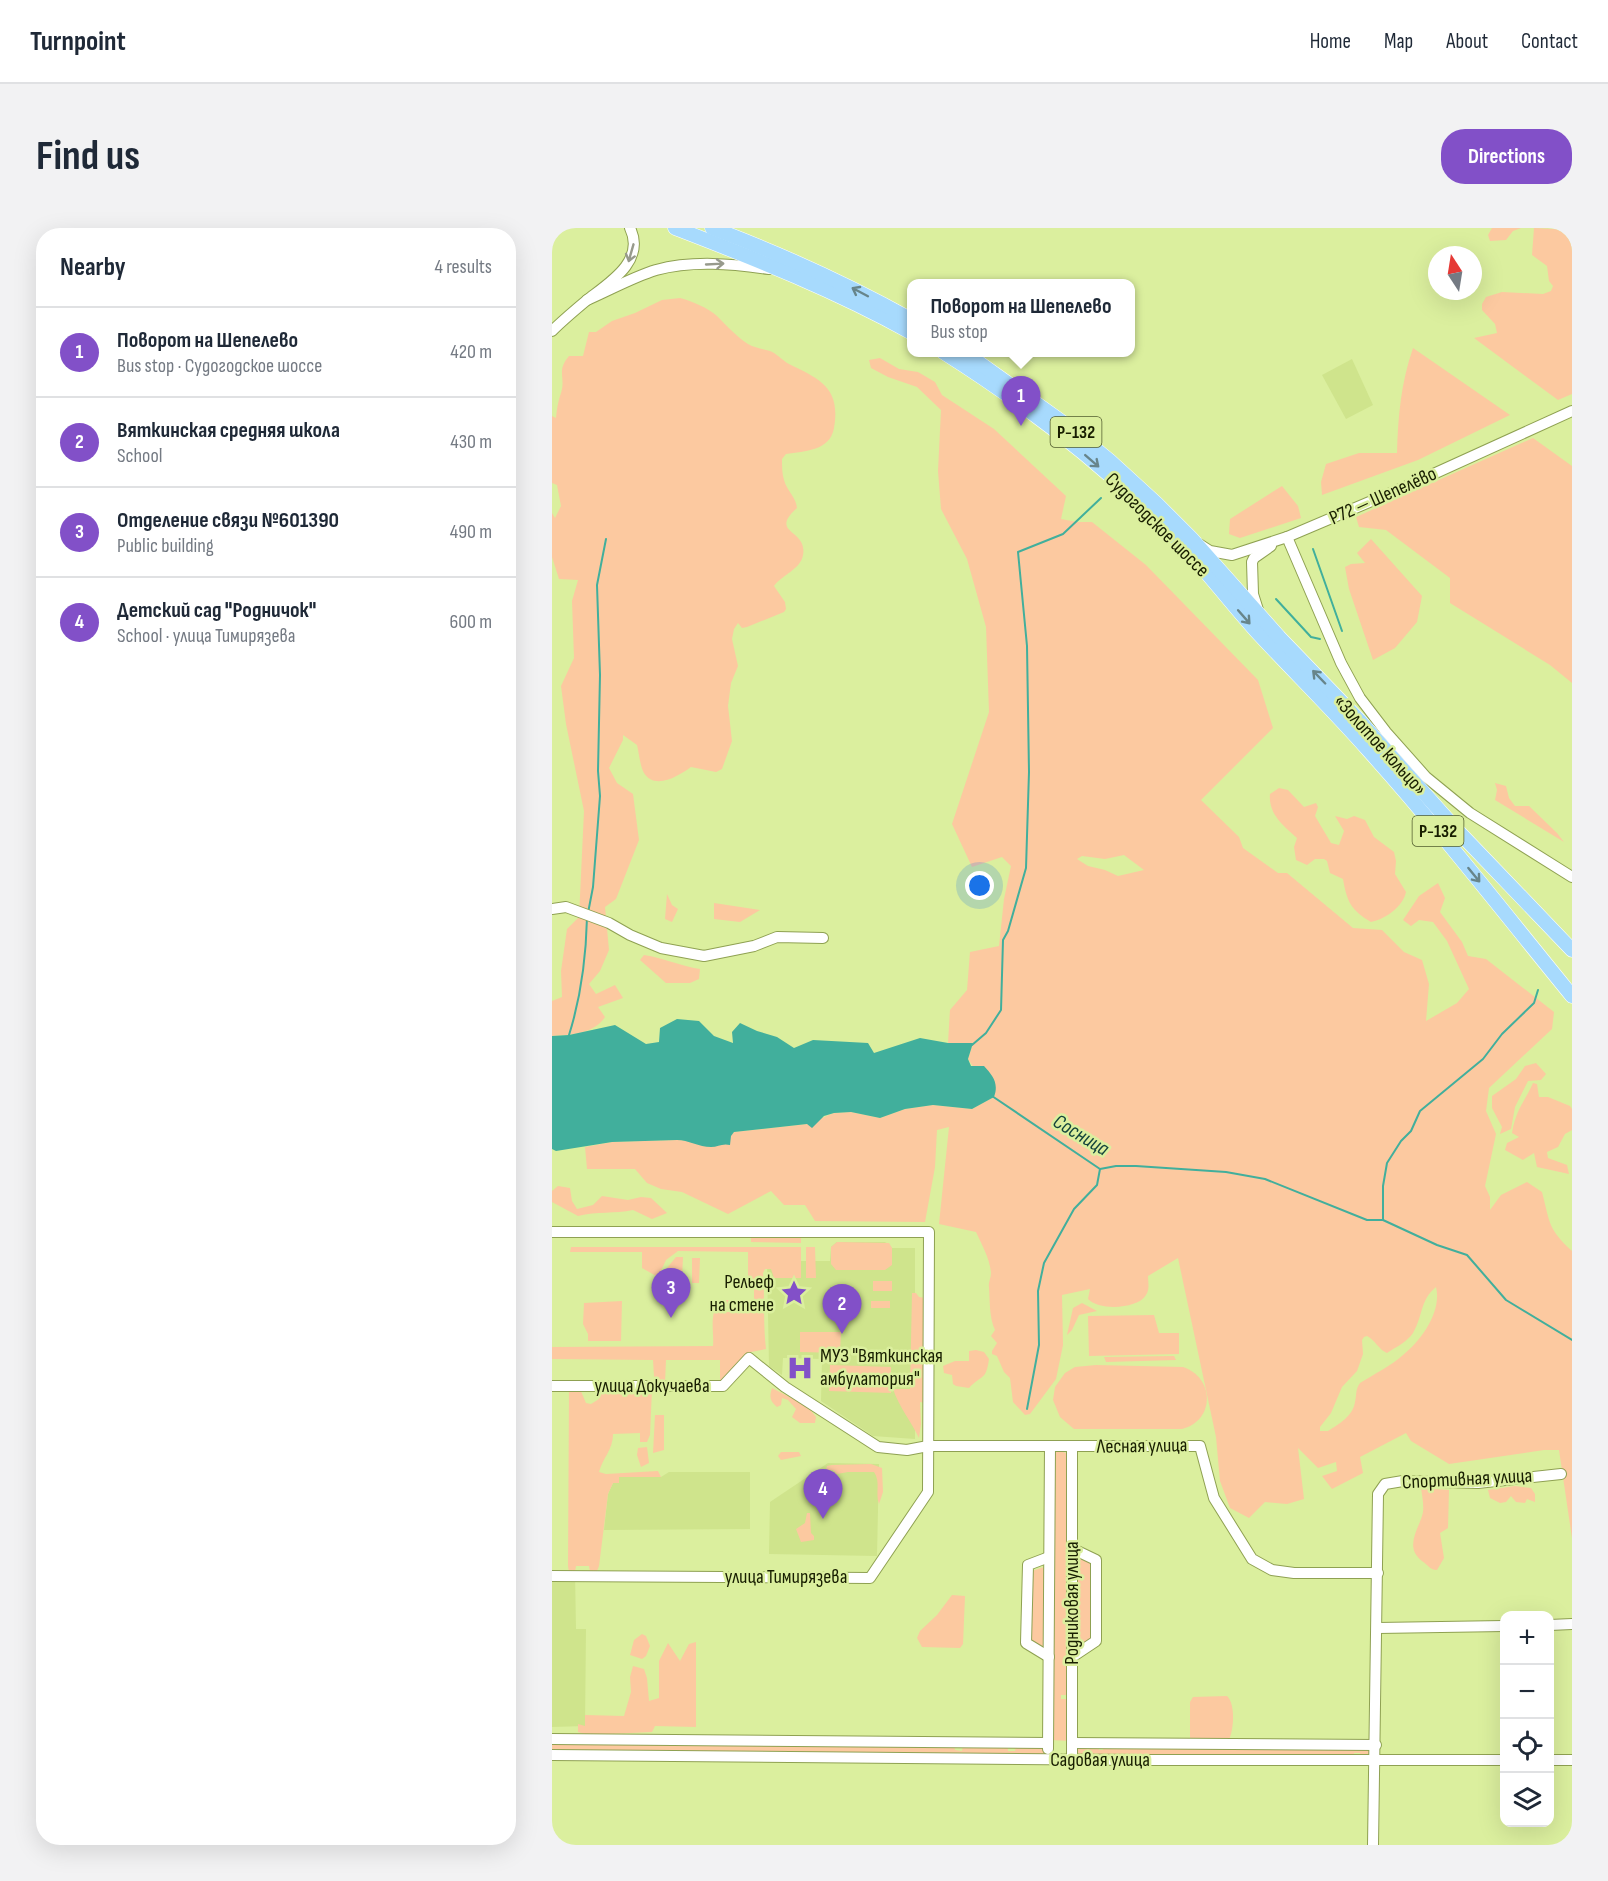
<!DOCTYPE html>
<html lang="en">
<head>
<meta charset="utf-8">
<style>
  :root { --surface:#fff; --page:#f2f2f3; --text:#1f2937; --muted:#747a83; --line:#e0e1e3; --accent:#8250c8 }
  body { margin:0; font-family:"Sofia Sans Condensed",sans-serif; background:var(--page); color:var(--text) }
  .controls { position:absolute; right:18px; bottom:18px; display:grid; overflow:hidden; border-radius:12px; box-shadow:0 6px 24px #0002 }
  .controls button { width:54px; height:54px; display:grid; place-items:center; padding:0; border:0; border-bottom:2px solid var(--line); background:var(--surface); color:var(--text); font:30px sans-serif }
  .compass { position:absolute; left:876px; top:18px; width:54px; height:54px; border-radius:50%; background:var(--surface); box-shadow:0 6px 24px #0002; rotate:348deg }
  .you { position:absolute; left:428px; top:658px; width:21px; height:21px; margin:-15px; border:4px solid #fff; border-radius:50%; background:#1a73e8; box-shadow:0 0 0 9px #1a73e833 }
  .badge { display:grid; place-items:center; width:39px; height:39px; border-radius:50%; background:var(--accent); color:#fff; font-size:20px; font-weight:700 }
  .pin { position:absolute; translate:-50% -50px; filter:drop-shadow(0 2px 3px #0008) }
  .pin::after { content:''; position:absolute; top:32px; width:21px; height:18px; background:inherit; clip-path:polygon(0 0,100% 0,50% 100%) }
  .popup { position:absolute; left:355px; top:51px; width:228px; height:78px; box-sizing:border-box; display:grid; place-content:center; border-radius:12px; background:var(--surface); filter:drop-shadow(0 2px 4px #0005); font-size:20px; white-space:nowrap; color:var(--muted) }
  .popup b { font-size:22px; color:var(--text) }
  .popup::after { content:''; position:absolute; left:50%; top:100%; margin-left:-12px; border:12px solid transparent; border-top-color:var(--surface) }
  .list { margin:0; padding:0; list-style:none }
  h2 { display:flex; justify-content:space-between; align-items:center; height:78px; margin:0; padding:0 24px; font-size:26px }
  h2 small { font-size:20px; font-weight:400; color:var(--muted) }
  .list li { display:grid; grid-template-columns:39px 1fr auto; gap:18px; align-items:center; box-sizing:border-box; height:90px; padding:0 24px; border-top:2px solid var(--line) }
  .list b { display:block; font-size:22px; white-space:nowrap }
  .list p { margin:0; font-size:20px; white-space:nowrap; color:var(--muted) }
  .list em { font-size:20px; font-style:normal; color:var(--muted) }
  .icon { flex:none; width:33px; height:33px; fill:none; stroke:currentColor; stroke-width:2; stroke-linecap:round; stroke-linejoin:round }
  .map { position:relative; flex:none; width:1020px; height:1617px; overflow:hidden; border-radius:24px }
  header { display:flex; align-items:center; gap:36px; box-sizing:border-box; height:84px; padding:0 30px; background:var(--surface); border-bottom:2px solid var(--line) }
  header strong { font-size:28px }
  nav { display:flex; gap:33px; margin-inline-start:auto; font-size:21px }
  .intro { display:flex; align-items:center; justify-content:space-between; box-sizing:border-box; height:144px; padding:0 36px }
  h1 { margin:0; font-size:42px }
  .button { padding:15px 27px; border-radius:24px; background:var(--accent); color:#fff; font-size:21px; font-weight:700 }
  main { display:flex; gap:36px; padding:0 36px }
  aside { flex:1; background:var(--surface); border-radius:24px; box-shadow:0 6px 24px #0002 }
  .map>svg:first-child { display:block }
</style>
</head>
<body>
<header>
<strong>Turnpoint</strong>
<nav><a>Home</a><a>Map</a><a>About</a><a>Contact</a></nav>
</header>
<div class="intro"><h1>Find us</h1><a class="button">Directions</a></div>
<main>
<aside>
<h2>Nearby<small>4 results</small></h2>
<ul class="list">
<li><span class="badge">1</span><div><b>Поворот на Шепелево</b><p>Bus stop · Судогодское шоссе</p></div><em>420 m</em></li>
<li><span class="badge">2</span><div><b>Вяткинская средняя школа</b><p>School</p></div><em>430 m</em></li>
<li><span class="badge">3</span><div><b>Отделение связи №601390</b><p>Public building</p></div><em>490 m</em></li>
<li><span class="badge">4</span><div><b>Детский сад &quot;Родничок&quot;</b><p>School · улица Тимирязева</p></div><em>600 m</em></li>
</ul>
</aside>
<div class="map">
<svg width="1020" height="1617" viewBox="0 0 1020 1617">
  <rect width="100%" height="100%" fill="#dbef9e"/>
  <g fill="#cfe48c">
    <polygon points="800,131 821,177 794,191 770,147"/>
    <polygon points="285,1014 333,1014 340,1020 363,1020 363,1211 321,1208 269,1173 270,1131 231,1130 230,1147 217,1138 215,1033 278,1033 279,1019"/>
    <polygon points="276,1235 327,1236 325,1328 217,1326 218,1274"/>
    <polygon points="117,1244 198,1244 198,1301 52,1302 56,1266 61,1255 67,1249 109,1249"/>
    <polygon points="0,1343 23,1344 24,1401 34,1401 33,1498 0,1499"/>
  </g>
  <g fill="#fcc9a0" fill-rule="evenodd">
    <polygon points="940,0 969,0 961,3 954,12 938,13 936,7"/>
    <polygon points="982,0 1020,2 1020,166 1006,172 922,110 945,105 943,96 930,82 930,76 934,69 950,64 991,66 999,63 1001,58 997,53 995,38 980,27"/>
    <path d="M128,70C140,73 156,80 165,88C175,98 184,108 196,116C203,120 211,121 218,123C224,125 230,132 237,136C268,151 289,160 282,200C278,223 253,223 234,226L230,231C230,238 230,246 232,252C235,263 244,269 245,280C216,306 256,301 251,327C249,341 230,347 222,358L233,374L234,381L232,384L195,399L190,400L186,395L182,401L180,411L186,438L179,455L176,478L180,513L170,541L164,544L139,539C128,547 103,563 92,545C88,538 87,525 85,517L71,507V512L57,540L65,555L81,566L87,612L64,671L53,679L57,722L48,743L37,756L44,766L63,757L71,770L46,779L53,789C42,806 18,807 0,808V773L10,769L9,743L15,701L27,689L32,583L14,496L9,458L22,430L20,373L26,352L7,351L0,329V285L3,290L9,278L5,257L0,255V188L4,190C5,180 6,174 9,165C14,149 4,143 17,128H31L37,104H44L60,93L83,85L110,72Z"/>
    <path d="M861,120L958,187L866,232L770,267L769,254L774,236L807,225H845C846,188 849,155 861,120Z"/>
    <path d="M328,130L347,141L366,144L383,154L390,167L442,201L514,268L509,291L525,294H540L594,337L706,452L721,500L649,572L687,609L691,620L726,645H735L801,700L830,702L852,724L870,732L877,756L874,793L905,775L917,761L895,713L881,694L867,692L859,698L851,692L867,668L886,655L893,670L888,684L910,714L916,728L934,731L1002,784L1000,801L937,860L934,883L944,906L933,958L938,969V982L949,967L975,954L990,964C998,995 996,1001 1020,1023V1310L1007,1222H992L897,1236L859,1213L854,1205L808,1229L811,1245L780,1261L770,1248L785,1243L784,1234L766,1240L746,1220L752,1271L735,1276L713,1274L697,1290L678,1280L668,1253L664,1209L626,1030L596,1048C596,1054 598,1061 594,1067C586,1081 547,1083 536,1071L538,1061L510,1067L511,1117L504,1151L478,1186L473,1187L461,1174L458,1150L452,1144L445,1128L440,1126V1123L445,1115L439,1108L443,1102C437,1089 438,1073 437,1059C436,1055 439,1050 439,1045C438,1031 430,1017 424,1004L387,996L397,899L385,902L383,939L373,994L263,993L253,977H232L219,963L176,986L130,964L109,961L95,955L83,941H35L33,919L60,914L125,912C153,912 158,931 182,904L255,896L282,885L299,884L328,890L353,881L381,877L420,881L442,869L416,831L421,815H396L398,782L415,762L418,724L447,718L452,671L459,638L450,629L420,639L400,596L437,484L434,399L415,331L389,281L386,243L389,182L365,159L336,149L319,140L317,132ZM572,627L592,642L566,648L553,642L536,638L525,631L530,628L553,631ZM884,1059C890,1083 870,1112 851,1127C839,1138 822,1146 808,1155C803,1162 805,1166 803,1174C801,1188 787,1196 776,1203H768V1199L779,1185L790,1159L805,1143L811,1126L810,1112L812,1109L815,1108C823,1112 827,1122 835,1125C844,1119 855,1114 861,1105C871,1088 868,1072 884,1059Z"/>
    <polygon points="981,210 1020,238 1020,455 998,437 898,375 898,350 834,302 807,299 804,289"/>
    <polygon points="730,258 746,278 749,290 688,310 677,306 678,291"/>
    <polygon points="819,311 870,368 865,394 843,420 821,432 797,361 793,339 799,336 813,335 805,325"/>
    <polygon points="943,555 954,558 957,570 963,578 977,578 1005,605 1012,614 943,572 945,562"/>
    <path d="M727,560L736,562L752,579L764,575L766,579L763,588L779,615L787,617L792,603L783,588L795,591L802,588L813,592L822,609L842,624L844,633L843,646L854,664C851,679 833,691 819,694C799,682 795,674 791,651L778,645L775,633L772,631H763L755,637L744,632L742,619L745,610C732,598 716,586 718,566Z"/>
    <polygon points="115,666 120,677 126,681 120,694 113,691"/>
    <polygon points="162,675 208,682 188,694 162,691"/>
    <path d="M92,727C111,730 129,738 148,741L147,751L138,755H114L88,732Z"/>
    <polygon points="984,835 994,846 989,852 976,853 963,879 959,901 948,906 950,899 940,880 940,868 964,851 973,838"/>
    <path d="M981,855L985,856L987,869H996L1018,878L1020,881V902L1013,906L1006,919L995,924L996,930L1015,937L1017,946L985,939L982,925L971,932L953,922L955,915L967,909L960,905C964,881 972,875 981,855Z"/>
    <path d="M6,958L18,960L20,973L25,981L41,977L50,968L76,972L89,969L99,970L115,985L100,991L81,982C63,986 45,983 26,988L0,974V963Z"/>
    <polygon points="202,1009 249,1009 249,1015 199,1014 199,1010"/>
    <polygon points="285,1014 337,1015 340,1020 340,1037 333,1042 284,1042 279,1036 279,1019"/>
    <path d="M19,1019H249V1050H222L219,1041H213L211,1045C213,1071 211,1096 214,1121L199,1124L168,1155V1132H114L113,1155H105L102,1148L101,1132L0,1131V1119L161,1118C162,1106 159,1096 162,1084H202V1058L196,1057V1024L126,1023L114,1032L106,1049L90,1040V1024H18Z"/>
    <polygon points="254,1019 263,1019 264,1050 254,1050"/>
    <polygon points="124,1029 131,1029 130,1050 115,1051 115,1040"/>
    <polygon points="140,1030 148,1030 147,1055 140,1055"/>
    <rect x="321" y="1053" width="19" height="10"/>
    <path d="M360,1065H364L367,1069L374,1070L373,1175L368,1174L369,1196L367,1210C359,1193 347,1179 341,1161H358Z"/>
    <polygon points="161,1072 188,1072 187,1077 185,1079 161,1079"/>
    <polygon points="70,1073 69,1113 36,1113 36,1106 31,1096 32,1075"/>
    <rect x="319" y="1073" width="19" height="7"/>
    <polygon points="530,1075 545,1083 527,1087 520,1102 515,1107 521,1080"/>
    <polygon points="602,1087 607,1105 627,1105 627,1126 537,1128 536,1088"/>
    <polygon points="248,1104 289,1104 288,1125 248,1124"/>
    <path d="M424,1122L432,1124L437,1131C434,1153 430,1146 417,1160L404,1158L401,1156L400,1147L392,1145L391,1138L403,1133H417V1123Z"/>
    <polygon points="622,1128 624,1132 554,1134 552,1129"/>
    <polygon points="278,1137 339,1139 339,1165 277,1163"/>
    <path d="M544,1137L631,1139C662,1149 664,1192 630,1201H522L508,1189L501,1172L503,1159L513,1145L523,1139Z"/>
    <path d="M220,1160L255,1178L264,1189L263,1195H248L240,1189L244,1181L236,1172L230,1170L229,1177L225,1179C218,1173 217,1169 220,1160Z"/>
    <path d="M28,1161L34,1175L39,1176L47,1171L51,1161H100L98,1207L95,1214H88V1205L61,1206C61,1222 51,1229 47,1244L54,1246L106,1243L109,1249H67V1255H61L56,1266L47,1338L45,1343L38,1344L37,1338H24L23,1344H17L16,1338L17,1163Z"/>
    <polygon points="103,1187 112,1187 112,1222 101,1225"/>
    <polygon points="95,1219 97,1235 89,1239 85,1227 86,1220"/>
    <polygon points="504,1222 514,1225 519,1233 515,1467 509,1467 509,1471 515,1471 518,1513 499,1512 500,1227"/>
    <polygon points="229,1224 247,1224 249,1228 229,1232 226,1228"/>
    <path d="M319,1236L330,1240L331,1264L327,1276C323,1265 329,1254 322,1244H296L285,1246L281,1242H274L275,1238L280,1237Z"/>
    <polygon points="963,1258 979,1260 983,1266 983,1274 975,1271 973,1275 964,1274 959,1268 954,1274 948,1275 938,1270 936,1262"/>
    <path d="M869,1260L897,1262L896,1300L888,1305L892,1330L885,1342C878,1342 876,1337 870,1333C851,1318 868,1300 871,1284C872,1277 870,1267 869,1260Z"/>
    <polygon points="255,1285 258,1285 259,1305 262,1308 262,1312 249,1314 244,1301 253,1295"/>
    <polygon points="525,1328 540,1336 540,1407 538,1412 525,1421"/>
    <polygon points="492,1339 495,1341 493,1421 478,1412 480,1343"/>
    <polygon points="400,1367 413,1368 411,1416 408,1420 370,1419 365,1410 368,1403 385,1387"/>
    <polygon points="90,1406 94,1408 98,1418 94,1428 90,1431 78,1427 82,1412"/>
    <polygon points="144,1414 144,1499 103,1498 100,1504 36,1507 26,1504 26,1496 33,1498 33,1487 72,1488 79,1464 78,1449 81,1438 92,1441 95,1450 97,1473 107,1470 107,1433 116,1415 128,1433 137,1416"/>
    <path d="M675,1468C684,1476 682,1506 675,1515L640,1514L638,1509V1474L641,1469Z"/>
    <polygon points="0,1513 402,1516 403,1522 410,1523 411,1517 456,1517 456,1523 463,1523 464,1517 489,1517 493,1526 490,1528 0,1524"/>
    <polygon points="547,1517 547,1522 551,1522 551,1517 817,1519 818,1528 808,1530 808,1525 802,1525 802,1529 525,1527 523,1519"/>
  </g>
  <path fill="#41af9c" d="M125,791L147,793L162,808L181,815L180,804L188,795L205,803L225,809L242,820L261,812L316,815L322,825L368,810L396,815H421L416,831L419,838H432C441,848 447,855 442,869L420,881L381,877L353,881L328,890L299,884L282,885L272,888L260,900L255,896L182,904L179,908L178,917C170,915 166,919 159,919C147,919 136,912 125,912L60,914L4,923L0,921V808L17,807L63,797L94,816L107,814L108,800Z"/>
  <g fill="none" stroke-linecap="round" stroke-linejoin="round">
    <g stroke="#41af9c" stroke-width="2">
      <polyline points="761,321 790,403"/>
      <polyline points="724,371 759,409 768,411"/>
      <polyline points="36,685 41,659 48,568 46,543 48,447 45,357 54,311"/>
      <path d="M17,807C29,769 34,730 35,690"/>
      <polyline points="420,817 434,805 449,782 451,712 456,703 474,640 477,544 475,418 466,324 511,306 549,270"/>
      <polyline points="440,868 548,941 564,938 584,938 674,944 713,951 815,992 831,992 885,1017 915,1027 954,1072 1020,1112"/>
      <polyline points="831,992 831,958 835,935 849,913 859,903 868,883 931,831 950,806 982,775 986,762"/>
      <polyline points="475,1181 487,1117 486,1063 492,1035 522,981 545,957 548,941"/>
    </g>
    <g stroke="#8fa152" stroke-width="12">
      <g id="minor">
        <path d="M35,72C58,62 81,49 104,42C141,32 180,36 217,41"/>
        <path d="M0,103C11,92 23,82 35,72C57,55 94,33 78,0"/>
        <polyline points="735,309 789,435 808,470 834,504 874,549 918,585 1020,649"/>
        <polyline points="647,316 658,323 680,327 735,309 855,258 1020,183"/>
        <polyline points="707,385 701,366 700,334 702,330 719,318"/>
        <polyline points="0,681 14,679 57,695 78,707 109,720 152,728 202,718 225,709 271,710"/>
        <polyline points="0,1004 377,1004 376,1264 318,1350 0,1348"/>
        <polyline points="0,1158 171,1158 197,1130 233,1159 326,1219 355,1222 376,1218 648,1218 662,1270 700,1331 720,1342 742,1345 826,1345"/>
        <polyline points="520,1219 520,1532"/>
        <polyline points="998,1397 1020,1396"/>
        <polyline points="826,1400 952,1398"/>
        <polyline points="497,1429 474,1415 476,1337 497,1329"/>
        <polyline points="520,1429 544,1413 544,1332 521,1321"/>
        <polyline points="0,1511 496,1515"/>
        <polyline points="520,1515 824,1517"/>
        <polyline points="496,1521 498,1219"/>
        <polyline points="0,1527 590,1532 952,1532"/>
        <polyline points="998,1532 1020,1532"/>
        <polyline points="821,1617 826,1266 833,1256 851,1253 926,1255 1009,1246"/>
      </g>
    </g>
    <g stroke="#fff" stroke-width="15">
      <g id="major">
        <path d="M123,0C204,31 284,63 360,105"/>
        <path d="M160,0C229,26 295,56 360,92"/>
        <path d="M391,124C475,177 556,240 625,311C653,341 678,374 705,404C742,444 781,482 817,523C888,602 953,686 1020,768"/>
        <polyline points="412,124 513,196 558,233 605,276 639,310 727,409 807,492 904,601 1020,722"/>
      </g>
    </g>
    <use href="#minor" stroke="#fff" stroke-width="10"/>
    <use href="#major" stroke="#a7dafd" stroke-width="14"/>
  </g>
  <defs><path id="oneway-shaft" d="M-6 0H5M1.5-3L5.5 0L1.5 3" fill="none" stroke-width="1.6" stroke-linecap="round" stroke-linejoin="round" transform="scale(1.5)"/></defs>
  <g stroke="#979a8c">
    <use href="#oneway-shaft" transform="translate(79 25) rotate(106)"/>
    <use href="#oneway-shaft" transform="translate(163 36) rotate(-3)"/>
  </g>
  <g stroke="#67858b">
    <use href="#oneway-shaft" transform="translate(308 64) rotate(-152)"/>
    <use href="#oneway-shaft" transform="translate(540 233) rotate(41)"/>
    <use href="#oneway-shaft" transform="translate(692 389) rotate(49)"/>
    <use href="#oneway-shaft" transform="translate(767 449) rotate(-134)"/>
    <use href="#oneway-shaft" transform="translate(922 647) rotate(51)"/>
  </g>
  <defs>
    <g id="sight-bare" transform="scale(2.07)"><path d="M0-6L1.8-2.2L6-1.7L2.9 1.2L3.7 5.4L0 3.3L-3.7 5.4L-2.9 1.2L-6-1.7L-1.8-2.2Z" fill="#8250c8" stroke="#dbef9e" stroke-width="2.5" paint-order="stroke"/></g>
    <g id="hospital-bare" transform="scale(2.07)"><path d="M-5-5h3v3.5h4V-5h3V5h-3V1.5h-4V5h-3Z" fill="#8250c8" stroke="#dbef9e" stroke-width="2.5" paint-order="stroke"/></g>
  </defs>
  <g fill-rule="evenodd">
    <use href="#sight-bare" x="242" y="1065"/>
    <use href="#hospital-bare" x="248" y="1140"/>
  </g>
  <g text-anchor="middle" dominant-baseline="central" stroke-width="5" stroke-linejoin="round" paint-order="stroke">
    <g fill="#dbef9e" stroke="#525d2f" stroke-width="1.5">
      <rect x="498.5" y="189" width="51" height="30" rx="4.5"/>
      <rect x="860.5" y="588" width="51" height="30" rx="4.5"/>
    </g>
    <g font-size="18" font-weight="bold" fill="#181e00">
      <text x="524" y="204">Р-132</text>
      <text x="886" y="603">Р-132</text>
    </g>
    <g font-size="20" fill="#181e00" stroke="#dbef9e">
      <text transform="translate(831 268) rotate(-24)">Р72 — Шепелёво</text>
      <text transform="translate(605 297) rotate(45)">Судогодское шоссе</text>
      <text transform="translate(828 517) rotate(48)">«Золотое кольцо»</text>
      <text x="100" y="1158">улица Докучаева</text>
      <text transform="translate(590 1218) rotate(-1)">Лесная улица</text>
      <text transform="translate(915 1251) rotate(-3)">Спортивная улица</text>
      <text x="234" y="1349">улица Тимирязева</text>
      <text transform="translate(520 1375) rotate(-90)">Родниковая улица</text>
      <text x="548" y="1532">Садовая улица</text>
    </g>
    <g font-size="20" fill="#181e00" stroke="#dbef9e" text-anchor="end">
      <text x="222" y="1054">Рельеф<tspan x="222" dy="23">на стене</tspan></text>
      <text x="268" y="1128" text-anchor="start">МУЗ "Вяткинская<tspan x="268" dy="23">амбулатория"</tspan></text>
    </g>
    <g font-size="21" font-style="italic" fill="#14443c" stroke="#dbef9e">
      <text transform="translate(529 907) rotate(31)">Сосница</text>
    </g>
  </g>
</svg>
<div class="controls">
<button>+</button>
<button>−</button>
<button><svg class="icon" aria-label="locate" viewBox="0 0 24 24"><circle cx="12" cy="12" r="6"/><path d="M12 2v4M12 18v4M2 12h4M18 12h4"/></svg></button>
<button><svg class="icon" aria-label="layers" viewBox="0 0 24 24"><path d="M12 4l9 5-9 5-9-5zM3 14l9 5 9-5"/></svg></button>
</div>
<svg class="compass" viewBox="-18 -18 36 36"><path d="M0-13l5 13h-10z" fill="#e53935"/><path d="M0 13l5-13h-10z" fill="#747a83"/></svg>
<div class="you"></div>
<div class="pin badge" style="left:469px;top:198px">1</div>
<div class="popup"><b>Поворот на Шепелево</b>Bus stop</div>
<div class="pin badge" style="left:290px;top:1106px">2</div>
<div class="pin badge" style="left:119px;top:1090px">3</div>
<div class="pin badge" style="left:271px;top:1291px">4</div>
</div>
</main>
</body>
</html>
